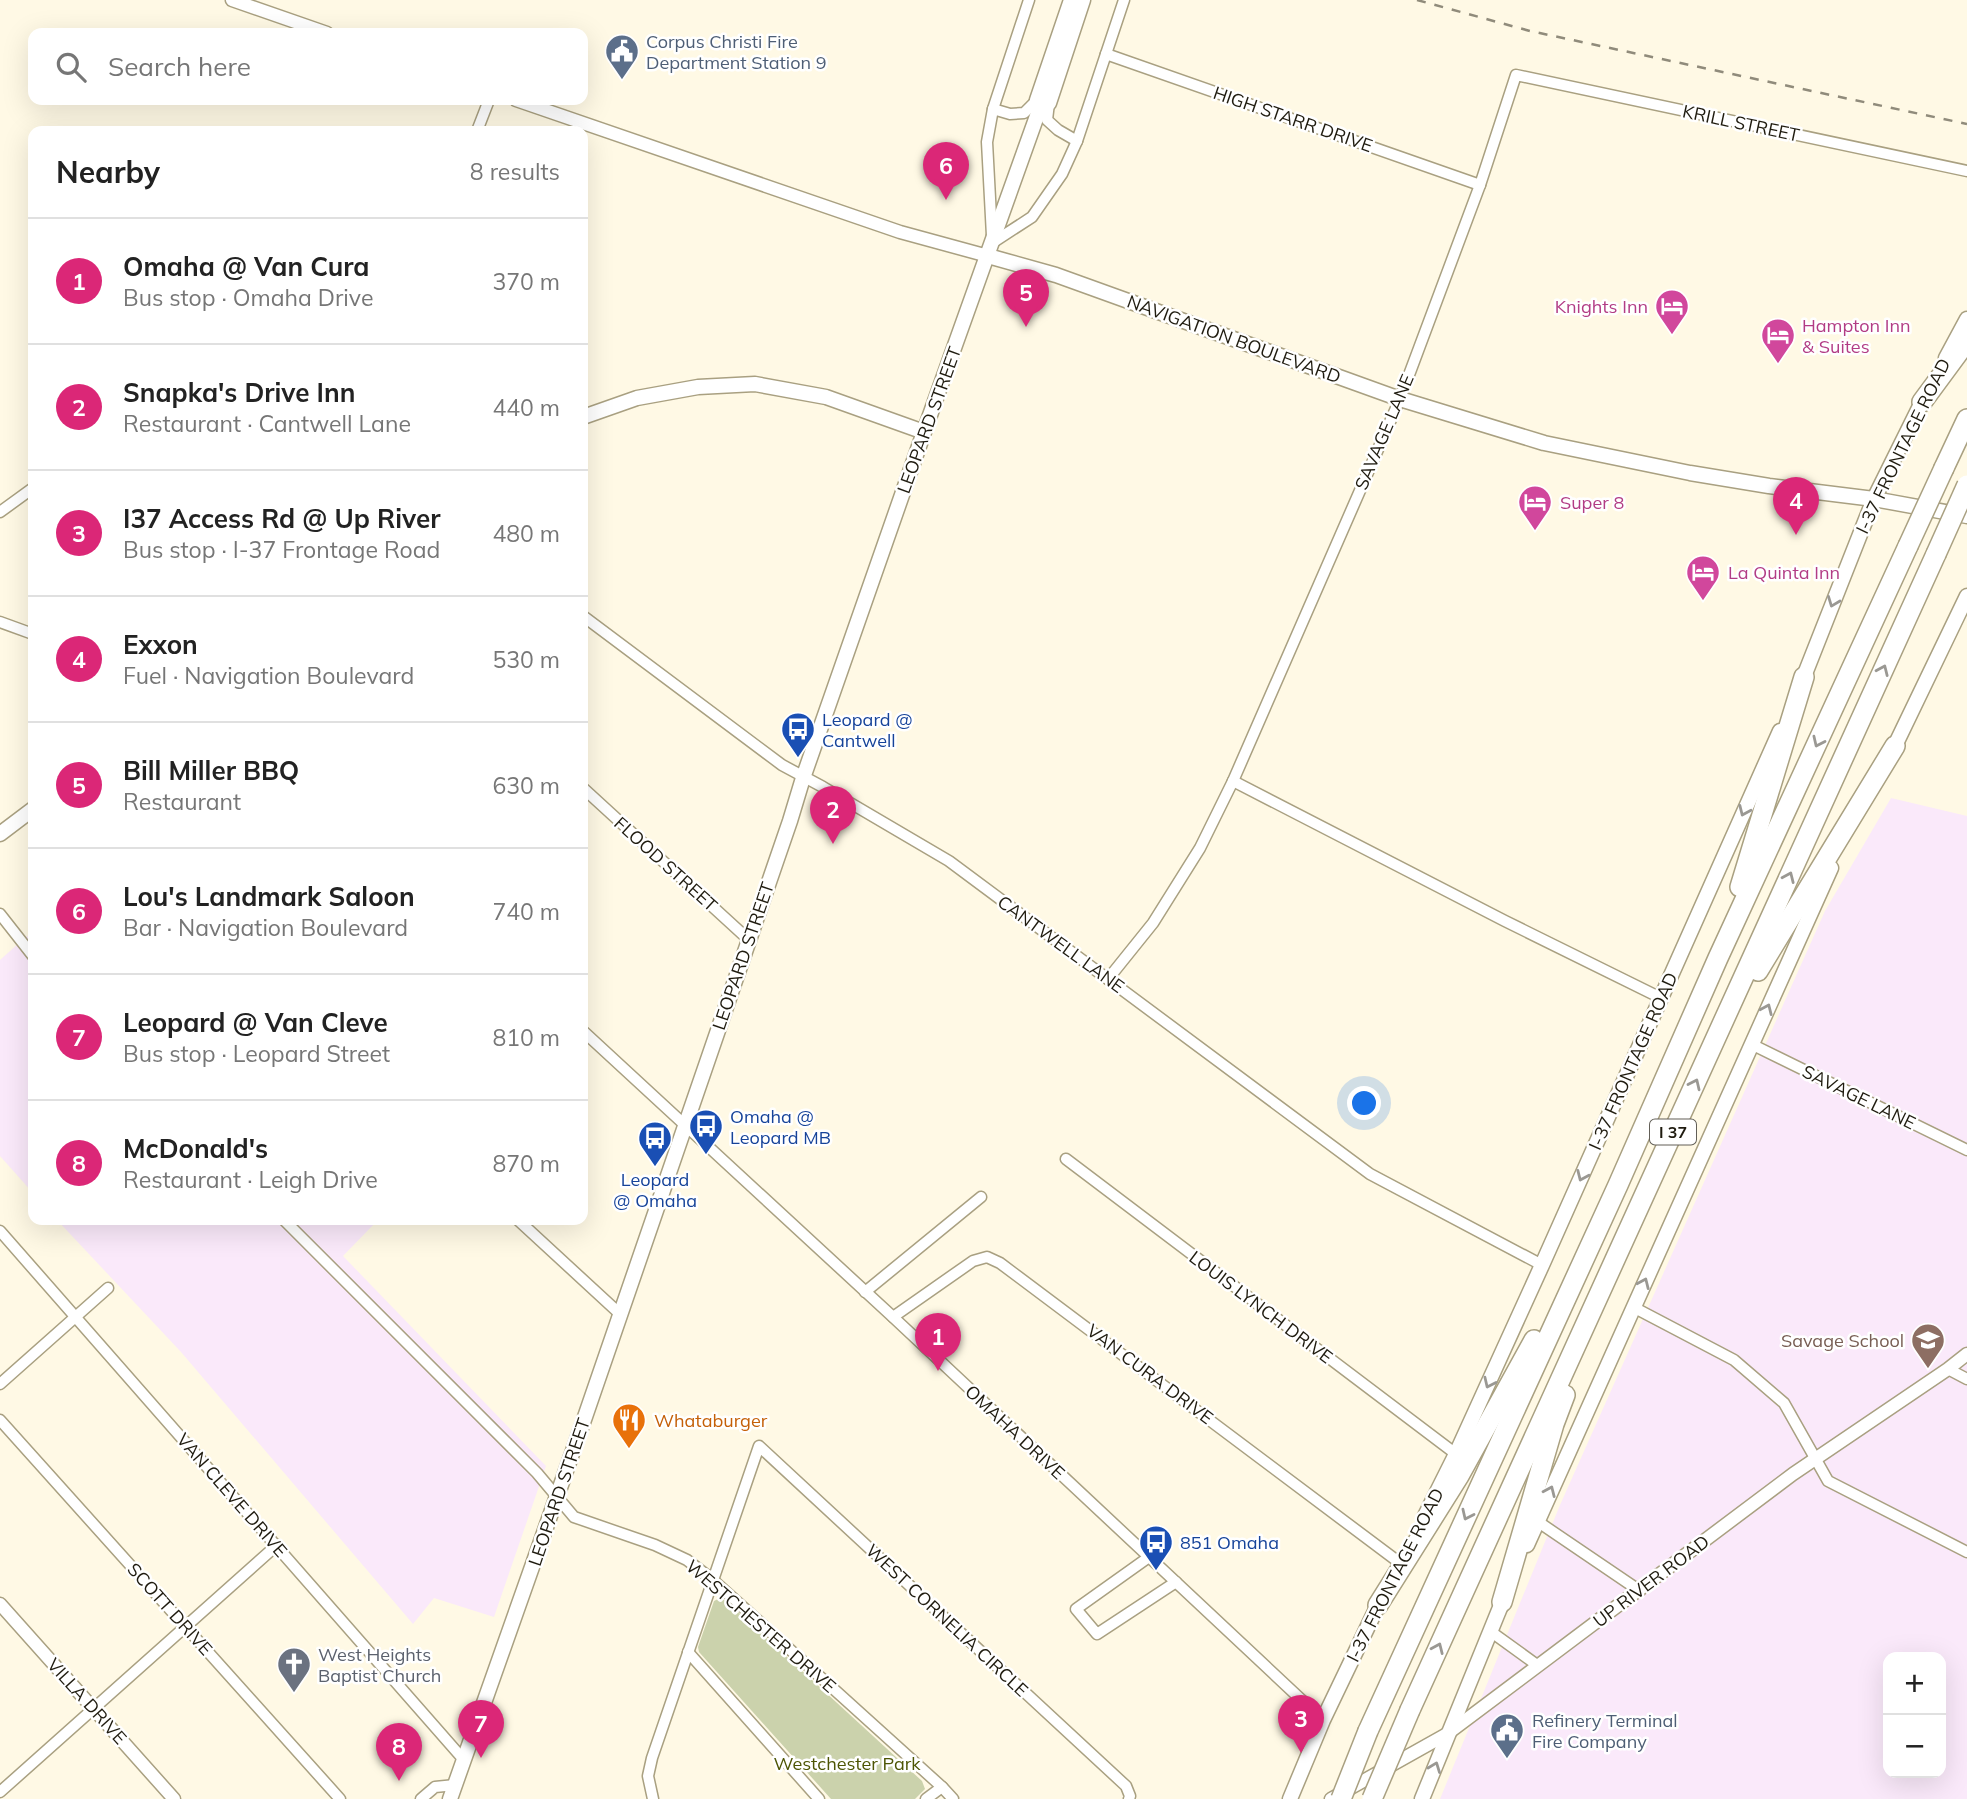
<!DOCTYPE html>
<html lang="en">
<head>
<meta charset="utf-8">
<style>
  :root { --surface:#fff; --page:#f2f2f2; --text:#222; --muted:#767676; --line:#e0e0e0; --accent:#db2777 }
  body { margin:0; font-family:Mulish,sans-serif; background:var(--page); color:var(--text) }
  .controls { position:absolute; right:21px; bottom:21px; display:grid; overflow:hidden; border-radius:14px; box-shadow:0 7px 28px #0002 }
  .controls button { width:63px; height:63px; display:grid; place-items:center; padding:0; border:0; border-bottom:2px solid var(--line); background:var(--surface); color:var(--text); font:35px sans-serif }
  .you { position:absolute; left:1365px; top:1104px; width:24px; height:24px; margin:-18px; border:5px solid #fff; border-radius:50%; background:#1a73e8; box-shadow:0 0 0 10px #1a73e833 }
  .badge { display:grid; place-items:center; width:46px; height:46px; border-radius:50%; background:var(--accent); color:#fff; font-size:23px; font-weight:700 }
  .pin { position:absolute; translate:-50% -58px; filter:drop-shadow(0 2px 4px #0008) }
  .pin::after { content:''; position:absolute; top:37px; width:24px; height:21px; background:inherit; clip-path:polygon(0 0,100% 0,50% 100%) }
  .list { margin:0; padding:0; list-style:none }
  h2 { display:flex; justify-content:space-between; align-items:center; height:91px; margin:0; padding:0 28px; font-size:30px }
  h2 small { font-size:23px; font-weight:400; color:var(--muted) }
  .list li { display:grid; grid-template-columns:46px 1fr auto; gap:21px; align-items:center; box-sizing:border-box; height:126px; padding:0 28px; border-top:2px solid var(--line) }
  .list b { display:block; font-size:26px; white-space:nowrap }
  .list p { margin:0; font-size:23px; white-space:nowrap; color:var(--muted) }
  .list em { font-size:23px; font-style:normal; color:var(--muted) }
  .icon { flex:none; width:38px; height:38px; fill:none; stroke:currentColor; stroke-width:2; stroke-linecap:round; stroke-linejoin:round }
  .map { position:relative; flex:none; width:1967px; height:1799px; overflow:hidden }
  .search { position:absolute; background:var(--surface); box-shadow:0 7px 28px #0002; left:28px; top:28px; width:560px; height:77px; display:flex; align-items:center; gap:18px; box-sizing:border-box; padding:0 24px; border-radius:14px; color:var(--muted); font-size:26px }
  .panel { position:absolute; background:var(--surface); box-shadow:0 7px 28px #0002; left:28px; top:126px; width:560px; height:1099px; border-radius:14px }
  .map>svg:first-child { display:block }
</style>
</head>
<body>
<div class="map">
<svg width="1967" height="1799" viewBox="0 0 1967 1799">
  <rect width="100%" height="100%" fill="#fff9e5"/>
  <g fill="#fae9fa" fill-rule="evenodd">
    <path d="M1891,798L1967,816V1799H1440L1560,1505L1825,911ZM1888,1657H1941V1773H1888Z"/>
    <polygon points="27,936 33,942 33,1193 0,1156 0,960"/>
    <polygon points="57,1220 378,1220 343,1256 546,1466 494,1617 434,1598 413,1624 181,1352"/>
  </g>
  <polygon fill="#cbd2ac" points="720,1598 725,1600 922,1781 925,1789 915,1799 831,1799 699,1652 698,1647 714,1601"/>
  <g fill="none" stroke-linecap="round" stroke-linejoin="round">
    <g stroke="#a9a081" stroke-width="13">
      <g id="minor">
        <polyline points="1106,54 1480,185"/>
        <polyline points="1049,103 1047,120 1058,130 1077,141"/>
        <polyline points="993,109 1010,114 1024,113 1037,100"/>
        <polyline points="477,131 489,100"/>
        <polyline points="992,236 987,142 993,109 1029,0"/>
        <polyline points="992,243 1032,217 1062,174 1077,141 1124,0"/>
        <polyline points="0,512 33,488"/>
        <polyline points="583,616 782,765 823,787 949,861 1370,1174 1542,1265"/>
        <polyline points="0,622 33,634"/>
        <polyline points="1233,781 1505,921 1661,998"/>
        <polyline points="583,788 749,940"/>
        <polyline points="0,914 33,956"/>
        <polyline points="1108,979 1153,923 1200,848 1233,781 1400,399 1480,185 1516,75 1967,171"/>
        <polyline points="583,1031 893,1317 1323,1720"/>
        <polyline points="1751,1044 1967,1150"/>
        <polyline points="1066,1159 1456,1454"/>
        <polyline points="284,1220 537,1473 574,1517 655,1545 687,1560 713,1580 942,1787 953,1799"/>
        <polyline points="518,1220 620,1314"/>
        <polyline points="0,1231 464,1760"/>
        <polyline points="865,1292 981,1197"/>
        <polyline points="1633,1307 1734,1360 1784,1403 1828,1481 1967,1552"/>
        <polyline points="893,1317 973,1261 987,1257 1000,1263 1400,1563"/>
        <polyline points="1948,1369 1967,1379"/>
        <polyline points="0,1384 108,1288"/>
        <polyline points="0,1420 340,1799"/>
        <polyline points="1537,1521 1640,1591"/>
        <polyline points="1149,1557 1076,1609 1097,1634 1176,1582"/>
        <polyline points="1490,1631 1537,1665"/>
        <polyline points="688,1652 819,1799"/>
        <polyline points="0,1792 277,1545"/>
        <polyline points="421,1799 435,1787 455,1785"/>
        <polyline points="653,1799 648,1776 652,1758 759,1446 1126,1786 1130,1796 1129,1799"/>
        <polyline points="926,1799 942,1787"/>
      </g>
    </g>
    <g stroke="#a9a081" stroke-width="15">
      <g id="tertiary">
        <polyline points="232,0 327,33"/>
        <polyline points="516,100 900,232 988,256"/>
        <polyline points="0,1604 174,1799"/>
        <polyline points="1331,1799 1447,1734 1793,1474 1948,1369 1967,1354"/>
      </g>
    </g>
    <g stroke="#a9a081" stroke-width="17">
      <g id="secondary">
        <polyline points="1038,113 1037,100 1071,0"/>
        <polyline points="988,256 1056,275 1400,399 1544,443 1690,473 1769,486 1874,499 1967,516"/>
        <polyline points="1946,358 1967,319"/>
        <polyline points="583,417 637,398 698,387 755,384 826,397 924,432"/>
        <polyline points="1801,684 1874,499 1926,394"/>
        <polyline points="1891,754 1967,596"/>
        <polyline points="0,834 33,809"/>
        <polyline points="1425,1516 1456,1454 1542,1265 1780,731"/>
        <polyline points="1527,1545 1831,868"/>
        <polyline points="450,1799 585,1417 790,821 803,778 924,432 1038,113 1049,103 1083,0"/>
        <polyline points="1290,1799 1323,1720 1381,1599"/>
        <polyline points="1422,1799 1506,1593"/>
      </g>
    </g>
    <g stroke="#a9a081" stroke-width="22">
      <g id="motorway">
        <polyline points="1922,402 1967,341"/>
        <polyline points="1944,468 1967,419"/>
        <polyline points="1740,887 1804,677"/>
        <polyline points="1758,971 1895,746"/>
        <polyline points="1502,1602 1554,1424 1565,1395"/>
        <polyline points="1378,1605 1459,1476 1534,1340"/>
        <polyline points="1410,1710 1936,554"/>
        <polyline points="1368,1731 1618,1185 1718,958 1908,546"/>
      </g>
    </g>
    <use href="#minor" stroke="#fff" stroke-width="10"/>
    <use href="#tertiary" stroke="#fff" stroke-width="12"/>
    <use href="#secondary" stroke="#fff" stroke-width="14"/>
    <use href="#motorway" stroke="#fff" stroke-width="19"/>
    <polyline stroke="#908b7b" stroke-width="2.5" stroke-dasharray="9 9" stroke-linecap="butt" points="1417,0 1530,31 1967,124"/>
    <g stroke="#a9a081" stroke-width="22" stroke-linecap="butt">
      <g id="motorway-bridge">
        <polyline points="1908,546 1944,468"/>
        <polyline points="1936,554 1967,485"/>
        <polyline points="1341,1799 1368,1731"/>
        <polyline points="1372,1799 1410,1710"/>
      </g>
    </g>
    <use href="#motorway-bridge" stroke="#fff" stroke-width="19"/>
  </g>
  <defs><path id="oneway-chevron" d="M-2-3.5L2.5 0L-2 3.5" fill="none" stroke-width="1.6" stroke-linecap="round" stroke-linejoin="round" transform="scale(1.75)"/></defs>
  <g stroke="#9a9893">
    <use href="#oneway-chevron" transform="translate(1833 602) rotate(111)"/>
    <use href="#oneway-chevron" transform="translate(1883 670) rotate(-66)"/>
    <use href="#oneway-chevron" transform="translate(1818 742) rotate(115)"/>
    <use href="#oneway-chevron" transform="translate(1744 811) rotate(114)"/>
    <use href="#oneway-chevron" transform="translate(1789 877) rotate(-66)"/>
    <use href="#oneway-chevron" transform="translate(1767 1009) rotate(-66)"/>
    <use href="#oneway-chevron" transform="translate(1695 1084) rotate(-65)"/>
    <use href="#oneway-chevron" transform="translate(1582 1176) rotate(114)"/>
    <use href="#oneway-chevron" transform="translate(1644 1283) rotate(-66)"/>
    <use href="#oneway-chevron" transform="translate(1489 1383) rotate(115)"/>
    <use href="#oneway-chevron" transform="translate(1550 1491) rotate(-66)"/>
    <use href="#oneway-chevron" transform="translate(1467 1515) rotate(115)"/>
    <use href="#oneway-chevron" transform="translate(1438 1648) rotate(-66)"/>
    <use href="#oneway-chevron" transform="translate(1435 1767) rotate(-69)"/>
  </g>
  <defs>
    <g id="civic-pin" transform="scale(1.75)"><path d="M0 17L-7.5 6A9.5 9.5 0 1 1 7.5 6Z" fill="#5c6f8a" stroke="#fff"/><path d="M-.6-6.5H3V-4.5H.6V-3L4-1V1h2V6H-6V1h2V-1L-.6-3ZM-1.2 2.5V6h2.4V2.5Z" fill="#fff"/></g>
    <g id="hotel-pin" transform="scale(1.75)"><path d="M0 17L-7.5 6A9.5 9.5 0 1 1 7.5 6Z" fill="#d1479c" stroke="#fff"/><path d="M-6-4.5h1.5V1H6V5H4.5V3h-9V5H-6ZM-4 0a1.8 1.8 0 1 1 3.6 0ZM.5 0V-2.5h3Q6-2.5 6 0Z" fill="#fff"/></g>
    <g id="bus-pin" transform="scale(1.75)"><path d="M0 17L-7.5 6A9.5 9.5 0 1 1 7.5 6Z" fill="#1a4fb4" stroke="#fff"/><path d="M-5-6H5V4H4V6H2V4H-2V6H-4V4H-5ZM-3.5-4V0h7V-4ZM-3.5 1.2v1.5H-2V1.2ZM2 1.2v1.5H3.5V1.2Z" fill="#fff"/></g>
    <g id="school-pin" transform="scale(1.75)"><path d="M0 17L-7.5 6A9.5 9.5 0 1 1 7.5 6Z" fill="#8d6e63" stroke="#fff"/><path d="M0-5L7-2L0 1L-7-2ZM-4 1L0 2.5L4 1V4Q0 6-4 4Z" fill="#fff"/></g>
    <g id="restaurant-pin" transform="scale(1.75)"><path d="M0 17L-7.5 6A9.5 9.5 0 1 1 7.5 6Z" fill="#e8710a" stroke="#fff"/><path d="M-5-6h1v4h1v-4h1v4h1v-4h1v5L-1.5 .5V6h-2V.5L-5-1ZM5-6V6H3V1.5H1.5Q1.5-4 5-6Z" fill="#fff"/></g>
    <g id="church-pin" transform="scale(1.75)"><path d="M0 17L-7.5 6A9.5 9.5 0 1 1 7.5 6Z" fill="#6b7280" stroke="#fff"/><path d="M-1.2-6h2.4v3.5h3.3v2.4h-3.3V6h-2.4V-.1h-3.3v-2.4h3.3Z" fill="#fff"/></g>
  </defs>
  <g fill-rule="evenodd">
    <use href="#civic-pin" x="622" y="51"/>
    <use href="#hotel-pin" x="1672" y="306"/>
    <use href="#hotel-pin" x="1778" y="335"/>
    <use href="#hotel-pin" x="1535" y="502"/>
    <use href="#hotel-pin" x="1703" y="572"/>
    <use href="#bus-pin" x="798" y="729"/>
    <use href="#bus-pin" x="706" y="1126"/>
    <use href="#bus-pin" x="655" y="1138"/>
    <use href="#school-pin" x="1928" y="1340"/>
    <use href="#restaurant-pin" x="629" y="1420"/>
    <use href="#bus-pin" x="1156" y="1542"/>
    <use href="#church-pin" x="294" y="1664"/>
    <use href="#civic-pin" x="1507" y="1730"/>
  </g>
  <g text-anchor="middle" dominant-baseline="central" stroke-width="5" stroke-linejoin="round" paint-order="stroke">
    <rect fill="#fff" stroke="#625f57" stroke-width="2" x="1650" y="1119.5" width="46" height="25" rx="5"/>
    <g font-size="16" font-weight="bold" fill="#1f1b0f">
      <text x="1673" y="1132">I 37</text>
    </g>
    <g font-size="18" fill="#4e5e75" stroke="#fff" text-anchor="start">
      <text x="646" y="41">Corpus Christi Fire<tspan x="646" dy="21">Department Station 9</tspan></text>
      <text x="1532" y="1720">Refinery Terminal<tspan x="1532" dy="21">Fire Company</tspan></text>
    </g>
    <g font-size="18" fill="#1f1b0f" stroke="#fff">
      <text transform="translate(1293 119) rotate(19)">HIGH STARR DRIVE</text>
      <text transform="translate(1741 123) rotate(12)">KRILL STREET</text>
      <text transform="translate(1234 339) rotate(20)">NAVIGATION BOULEVARD</text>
      <text transform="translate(929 420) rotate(-70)">LEOPARD STREET</text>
      <text transform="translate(1384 432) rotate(-67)">SAVAGE LANE</text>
      <text transform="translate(1903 446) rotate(-64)">I-37 FRONTAGE ROAD</text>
      <text transform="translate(666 864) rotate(42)">FLOOD STREET</text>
      <text transform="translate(1061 944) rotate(36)">CANTWELL LANE</text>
      <text transform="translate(743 956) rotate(-71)">LEOPARD STREET</text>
      <text transform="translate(1633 1061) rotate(-66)">I-37 FRONTAGE ROAD</text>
      <text transform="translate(1859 1097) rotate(26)">SAVAGE LANE</text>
      <text transform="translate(1261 1307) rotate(37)">LOUIS LYNCH DRIVE</text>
      <text transform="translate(1150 1374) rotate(37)">VAN CURA DRIVE</text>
      <text transform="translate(1015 1432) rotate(43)">OMAHA DRIVE</text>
      <text transform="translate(559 1492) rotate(-71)">LEOPARD STREET</text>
      <text transform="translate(232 1495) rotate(49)">VAN CLEVE DRIVE</text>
      <text transform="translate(1395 1575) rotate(-63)">I-37 FRONTAGE ROAD</text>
      <text transform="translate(1651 1581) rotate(-37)">UP RIVER ROAD</text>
      <text transform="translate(170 1609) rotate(48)">SCOTT DRIVE</text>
      <text transform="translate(947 1620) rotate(43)">WEST CORNELIA CIRCLE</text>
      <text transform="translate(761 1626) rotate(41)">WESTCHESTER DRIVE</text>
      <text transform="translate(87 1701) rotate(48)">VILLA DRIVE</text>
    </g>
    <g font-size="18" fill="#b23c85" stroke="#fff" text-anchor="start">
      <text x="1648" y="306" text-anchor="end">Knights Inn</text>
      <text x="1802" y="325">Hampton Inn<tspan x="1802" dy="21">&amp; Suites</tspan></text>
      <text x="1560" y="502">Super 8</text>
      <text x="1728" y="572">La Quinta Inn</text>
    </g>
    <g font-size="18" fill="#164399" stroke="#fff" text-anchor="start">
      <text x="822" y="719">Leopard @<tspan x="822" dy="21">Cantwell</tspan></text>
      <text x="730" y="1116">Omaha @<tspan x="730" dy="21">Leopard MB</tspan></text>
      <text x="655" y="1179" text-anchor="middle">Leopard<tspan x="655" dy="21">@ Omaha</tspan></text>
      <text x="1180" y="1542">851 Omaha</text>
    </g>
    <g font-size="18" fill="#785e54" stroke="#fff" text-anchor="end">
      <text x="1904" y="1340">Savage School</text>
    </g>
    <g font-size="18" fill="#c56008" stroke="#fff" text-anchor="start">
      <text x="654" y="1420">Whataburger</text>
    </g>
    <g font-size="18" fill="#5b616d" stroke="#fff" text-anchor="start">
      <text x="318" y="1654">West Heights<tspan x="318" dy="21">Baptist Church</tspan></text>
    </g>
    <g font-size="18" fill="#4d5504" stroke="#fff">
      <text x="847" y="1763">Westchester Park</text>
    </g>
  </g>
</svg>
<div class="controls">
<button>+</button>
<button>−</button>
</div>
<div class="you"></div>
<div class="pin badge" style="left:938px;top:1371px">1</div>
<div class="pin badge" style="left:833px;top:844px">2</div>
<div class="pin badge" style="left:1301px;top:1753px">3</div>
<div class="pin badge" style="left:1796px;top:535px">4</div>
<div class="pin badge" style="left:1026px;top:327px">5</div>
<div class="pin badge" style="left:946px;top:200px">6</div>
<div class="pin badge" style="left:481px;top:1758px">7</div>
<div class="pin badge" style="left:399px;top:1781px">8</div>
<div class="search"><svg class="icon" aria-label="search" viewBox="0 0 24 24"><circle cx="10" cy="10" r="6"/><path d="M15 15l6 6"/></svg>Search here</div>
<section class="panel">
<h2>Nearby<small>8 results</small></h2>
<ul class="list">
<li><span class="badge">1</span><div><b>Omaha @ Van Cura</b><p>Bus stop · Omaha Drive</p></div><em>370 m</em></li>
<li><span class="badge">2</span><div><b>Snapka's Drive Inn</b><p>Restaurant · Cantwell Lane</p></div><em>440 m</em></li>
<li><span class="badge">3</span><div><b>I37 Access Rd @ Up River</b><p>Bus stop · I-37 Frontage Road</p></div><em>480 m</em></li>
<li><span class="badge">4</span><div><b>Exxon</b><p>Fuel · Navigation Boulevard</p></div><em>530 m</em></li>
<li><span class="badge">5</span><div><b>Bill Miller BBQ</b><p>Restaurant</p></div><em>630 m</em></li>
<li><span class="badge">6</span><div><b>Lou's Landmark Saloon</b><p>Bar · Navigation Boulevard</p></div><em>740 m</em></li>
<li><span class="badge">7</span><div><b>Leopard @ Van Cleve</b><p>Bus stop · Leopard Street</p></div><em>810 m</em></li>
<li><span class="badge">8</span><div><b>McDonald's</b><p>Restaurant · Leigh Drive</p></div><em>870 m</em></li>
</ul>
</section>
</div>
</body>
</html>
